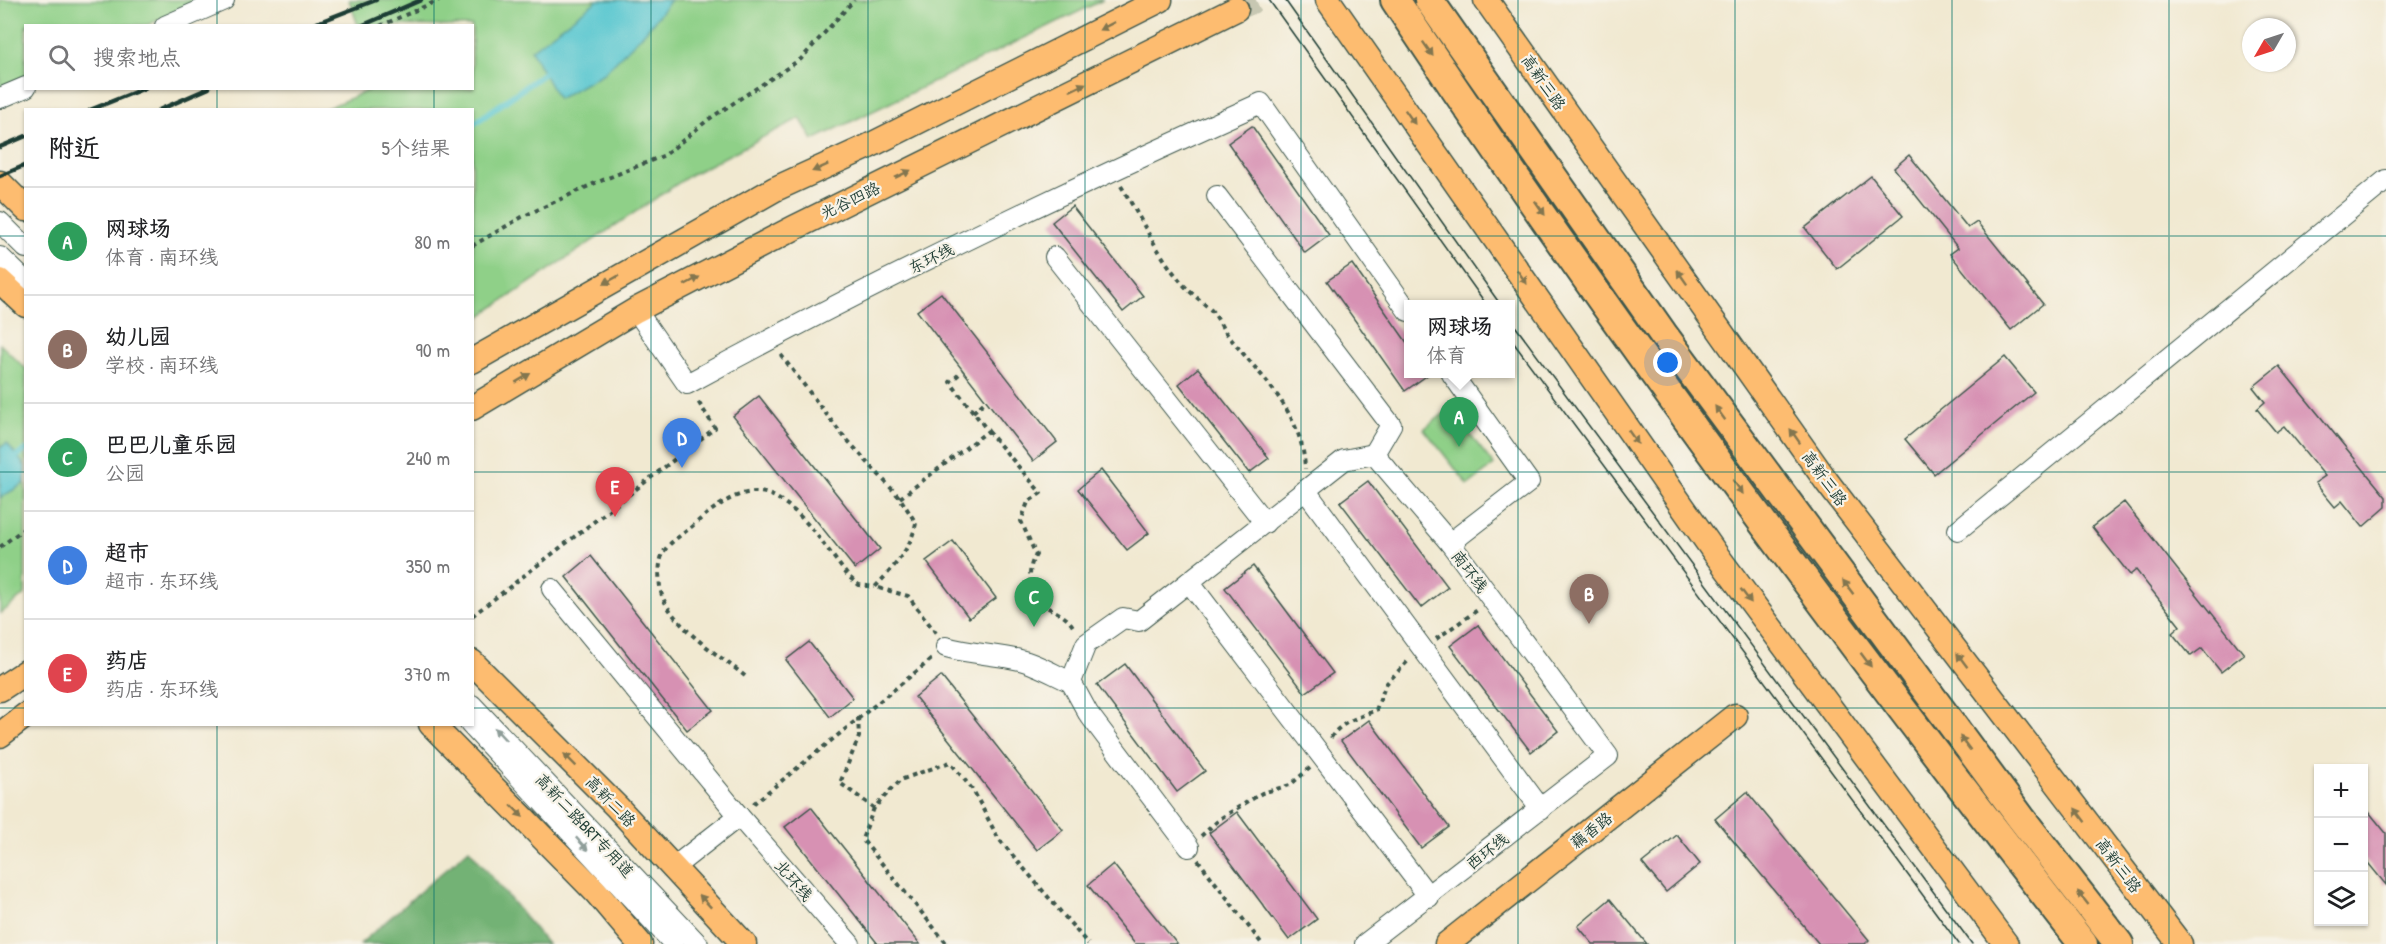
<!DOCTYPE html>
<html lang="zh">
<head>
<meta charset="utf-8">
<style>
  :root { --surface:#fff; --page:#f2f2f2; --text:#202124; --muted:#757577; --line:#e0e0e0; --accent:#b5179e }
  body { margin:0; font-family:"Patrick Hand","LXGW WenKai TC",sans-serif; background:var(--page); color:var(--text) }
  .controls { position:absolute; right:18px; bottom:18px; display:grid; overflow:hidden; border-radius:0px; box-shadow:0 2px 4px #0004 }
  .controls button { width:54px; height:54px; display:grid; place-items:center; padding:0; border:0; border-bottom:2px solid var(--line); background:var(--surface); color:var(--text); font:30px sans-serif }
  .compass { position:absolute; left:2242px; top:18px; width:54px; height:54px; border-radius:50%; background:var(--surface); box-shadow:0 2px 4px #0004; rotate:231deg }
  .you { position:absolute; left:1668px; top:363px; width:21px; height:21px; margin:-15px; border:4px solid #fff; border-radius:50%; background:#1a73e8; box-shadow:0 0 0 9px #1a73e833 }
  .badge { display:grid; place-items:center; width:39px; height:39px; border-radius:50%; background:var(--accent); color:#fff; font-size:20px; font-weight:700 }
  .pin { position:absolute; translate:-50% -50px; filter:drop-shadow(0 2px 3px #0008) }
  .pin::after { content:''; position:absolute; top:32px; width:21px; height:18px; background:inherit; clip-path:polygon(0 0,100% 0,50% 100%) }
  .popup { position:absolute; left:1404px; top:300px; width:111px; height:78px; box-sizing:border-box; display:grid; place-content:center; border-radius:0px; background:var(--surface); filter:drop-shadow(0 2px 4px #0005); font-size:20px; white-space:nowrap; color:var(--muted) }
  .popup b { font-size:22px; color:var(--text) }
  .popup::after { content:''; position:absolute; left:50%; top:100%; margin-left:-12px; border:12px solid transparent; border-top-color:var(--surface) }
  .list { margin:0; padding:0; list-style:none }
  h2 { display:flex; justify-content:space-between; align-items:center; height:78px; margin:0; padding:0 24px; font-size:26px }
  h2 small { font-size:20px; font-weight:400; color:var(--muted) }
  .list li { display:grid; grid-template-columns:39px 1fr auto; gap:18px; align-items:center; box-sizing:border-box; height:108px; padding:0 24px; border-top:2px solid var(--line) }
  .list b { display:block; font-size:22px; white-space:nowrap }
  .list p { margin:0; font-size:20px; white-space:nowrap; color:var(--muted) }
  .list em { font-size:20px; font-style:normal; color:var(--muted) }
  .icon { flex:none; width:33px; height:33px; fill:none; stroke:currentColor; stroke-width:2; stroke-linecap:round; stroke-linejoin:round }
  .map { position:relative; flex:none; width:2386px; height:944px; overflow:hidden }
  .search { position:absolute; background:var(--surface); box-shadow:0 2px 4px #0004; left:24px; top:24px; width:450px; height:66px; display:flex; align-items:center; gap:15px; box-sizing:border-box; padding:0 21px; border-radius:0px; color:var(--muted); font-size:22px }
  .panel { position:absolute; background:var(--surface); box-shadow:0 2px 4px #0004; left:24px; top:108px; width:450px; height:618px; border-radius:0px }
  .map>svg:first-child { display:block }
</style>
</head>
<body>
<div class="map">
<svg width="2386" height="944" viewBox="0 0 2386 944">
  <rect width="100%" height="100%" fill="#f7f3e8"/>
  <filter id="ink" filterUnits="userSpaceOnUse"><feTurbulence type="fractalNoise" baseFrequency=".0167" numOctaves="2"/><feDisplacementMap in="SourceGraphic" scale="12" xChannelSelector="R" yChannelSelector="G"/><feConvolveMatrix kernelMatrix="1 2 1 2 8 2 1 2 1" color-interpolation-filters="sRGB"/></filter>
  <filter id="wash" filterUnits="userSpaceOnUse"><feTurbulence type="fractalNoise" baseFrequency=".008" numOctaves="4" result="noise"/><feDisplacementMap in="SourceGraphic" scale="24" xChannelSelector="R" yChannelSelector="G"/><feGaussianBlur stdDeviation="1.35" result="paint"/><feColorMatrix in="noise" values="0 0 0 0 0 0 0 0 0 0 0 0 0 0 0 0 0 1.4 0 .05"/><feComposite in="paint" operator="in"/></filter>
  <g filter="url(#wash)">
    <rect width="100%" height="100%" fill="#f1e9d1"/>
    <g fill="#8fd088" stroke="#57865e" stroke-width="1.5">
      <polygon points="0,0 205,0 147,25 26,26 25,79 0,91"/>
      <polygon points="349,0 1103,0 813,140 800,118 692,174 473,321 472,110 323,110 371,89 472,88 472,26 358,25"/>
      <polygon points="0,344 26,369 25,594 0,614"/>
      <polygon points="1450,409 1494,465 1468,485 1424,429"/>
    </g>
    <polygon fill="#73b274" stroke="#497854" stroke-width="1.5" points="469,849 547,944 360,944"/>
    <g fill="#5ac7d0" stroke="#3c8282" stroke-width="1.5">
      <polygon points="598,0 671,0 645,32 604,73 558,99 531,50"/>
      <polygon points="7,443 25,466 25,483 0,498 0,448"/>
    </g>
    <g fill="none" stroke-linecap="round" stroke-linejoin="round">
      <g stroke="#5ac7d0" stroke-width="6">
        <polyline points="472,125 550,69"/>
        <polyline points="0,468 26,450"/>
      </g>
    </g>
    <g id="blocks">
      <g fill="#d791b3">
        <polygon points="1252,126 1329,235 1305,253 1228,143"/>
        <polygon points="1909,155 1968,228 1977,222 2043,304 2011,330 1950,254 1958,248 1894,168"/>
        <polygon points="1871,176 1903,216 1837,269 1805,228"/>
        <polygon points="1072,206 1143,296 1123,312 1052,222"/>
        <polygon points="1352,264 1408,344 1408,374 1429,374 1405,391 1327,281"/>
        <polygon points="941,293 1057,442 1033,461 917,311"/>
        <polygon points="2005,357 2034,392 1934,474 1905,439"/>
        <polygon points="2279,366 2386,497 2386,507 2363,527 2342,501 2335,507 2315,483 2325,476 2284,426 2276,432 2257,409 2265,402 2253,387"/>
        <polygon points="1198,368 1269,458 1249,473 1179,384"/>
        <polygon points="759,396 880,549 855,569 733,416"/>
        <polygon points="1101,470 1149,533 1127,550 1078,489"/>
        <polygon points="1368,481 1448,587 1421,608 1340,502"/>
        <polygon points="2124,502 2244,654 2221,672 2202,648 2191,656 2172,633 2180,626 2136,570 2130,575 2092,527"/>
        <polygon points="953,541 996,598 969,618 926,561"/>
        <polygon points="591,556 713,710 687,730 566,577"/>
        <polygon points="1253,566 1333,673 1305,693 1225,588"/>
        <polygon points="1478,625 1558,731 1531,752 1450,646"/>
        <polygon points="809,642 853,698 830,717 786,660"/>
        <polygon points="1125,664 1205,771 1177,792 1097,685"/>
        <polygon points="941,676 1063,830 1037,850 915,697"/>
        <polygon points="1369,720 1449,827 1421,848 1341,741"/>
        <polygon points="1747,792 1869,940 1865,944 1819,944 1715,819"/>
        <polygon points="2364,806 2386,833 2386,885 2364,858"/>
        <polygon points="811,807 920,944 878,944 785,827"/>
        <polygon points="1237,812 1317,919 1289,940 1209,833"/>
        <polygon points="1677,835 1700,864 1666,892 1642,863"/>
        <polygon points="1113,864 1177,944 1135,944 1088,885"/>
        <polygon points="1610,899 1647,944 1593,944 1578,926"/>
      </g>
    </g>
  </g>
  <g filter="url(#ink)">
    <use href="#blocks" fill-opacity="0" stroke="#3e574c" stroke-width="1.5"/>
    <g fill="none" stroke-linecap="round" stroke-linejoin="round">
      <polyline stroke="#c7c7b2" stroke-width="24" stroke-dasharray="24 12" stroke-linecap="butt" points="1236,9 1256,0"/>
      <g stroke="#3e574c" stroke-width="22">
        <g id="minor">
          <polyline points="165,26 224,0"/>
          <polyline points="0,98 26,87"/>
          <polyline points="1217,196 1391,425 1374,454 1450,543"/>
          <polyline points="0,222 26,248"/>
          <polyline points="0,257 26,282"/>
          <polyline points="1055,257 1265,523"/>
          <path d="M636,310L687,384C874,282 1067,190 1261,103L1408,311"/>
          <polyline points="1306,491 1541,809"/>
          <polyline points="1958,530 2386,180"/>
          <polyline points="1189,582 1429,897"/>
          <polyline points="552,589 739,816 850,944"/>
          <path d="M946,647C970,654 995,654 1020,660C1037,664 1055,675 1071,682"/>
          <polyline points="472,705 698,944"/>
          <polyline points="470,724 674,944"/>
          <polyline points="1189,847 1088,713 1071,682 1086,644 1123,618 1139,621 1344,460 1374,454"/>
          <polyline points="674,867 739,816"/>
          <polyline points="1365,944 1608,756 1450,543 1529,482 1452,374"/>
        </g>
      </g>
      <g stroke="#3e574c" stroke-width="27">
        <g id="major">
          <polyline points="1328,0 1715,553 2006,944"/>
          <polyline points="1486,0 1827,482 2180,944"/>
          <polyline points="0,183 26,209"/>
          <polyline points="0,281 26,305"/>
          <polyline points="472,361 775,189 865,148 1160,0"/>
          <polyline points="472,408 636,310 794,228 1236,9"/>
          <polyline points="472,662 617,807 744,944"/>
          <polyline points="0,689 26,672"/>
          <polyline points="431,724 596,892 640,944"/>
          <polyline points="0,735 26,715"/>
          <polyline points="1447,944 1735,716"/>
        </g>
      </g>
      <g stroke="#3e574c" stroke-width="32">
        <g id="highway">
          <path d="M1395,0C1610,323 1844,638 2083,944"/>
          <polyline points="1429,0 1663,334 2021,818 2119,944"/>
        </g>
      </g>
      <g stroke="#3e574c" stroke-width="4" stroke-dasharray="4.5 4.5" stroke-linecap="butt">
        <polyline points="380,26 439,0"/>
        <path d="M1121,186C1141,218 1157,254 1182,283C1190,293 1202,301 1212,311C1218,318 1221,327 1227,334C1260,376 1303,412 1305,469"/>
        <polyline points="472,246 522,217 593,184 665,155 709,119 801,59 854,0"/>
        <path d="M781,355L840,432L900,498L916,523C911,549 893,568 875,587L908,596L936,633"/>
        <polyline points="973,412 986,401"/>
        <path d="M988,431L1041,493L1028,502L1021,521L1036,555C1030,564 1030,570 1030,581C1031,613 1062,604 1075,630"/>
        <polyline points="900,498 988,431 950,382 963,371"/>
        <polyline points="0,547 26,527"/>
        <polyline points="472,616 715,428 697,400"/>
        <polyline points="1436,639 1479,609"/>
        <path d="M745,676C718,654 678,631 663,598C658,587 658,563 663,553C669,542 682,535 690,528C711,510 745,480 775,497C806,514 827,550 849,577L859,585L875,587"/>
        <polyline points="858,717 859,737 840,783 874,808 900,780 950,762 973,790 998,838 1088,944"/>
        <path d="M1331,738C1338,723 1362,716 1376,710L1386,684L1409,660"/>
        <polyline points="753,804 933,658"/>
        <polyline points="874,808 862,839 947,944"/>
        <polyline points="1201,836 1221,818 1262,793 1290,785 1310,768"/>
        <polyline points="1198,860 1262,944"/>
      </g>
      <use href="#minor" stroke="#fff" stroke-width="20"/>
      <use href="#major" stroke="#fdbc70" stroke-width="24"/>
      <use href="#highway" stroke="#fdbc70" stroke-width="28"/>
      <g stroke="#1f3d34" stroke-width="1.5">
        <polyline points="1269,0 1486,304"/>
        <polyline points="1285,0 1500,304"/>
        <polyline points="1510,319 1972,944"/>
        <polyline points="1510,338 1959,944"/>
      </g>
      <g stroke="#1f3d34" stroke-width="4.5">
        <polyline points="309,26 376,0"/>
        <polyline points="361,26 421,0"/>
        <polyline points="90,110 145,88"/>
        <polyline points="159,110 209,88"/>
        <polyline points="0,147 26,136"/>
        <polyline points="0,176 26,165"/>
      </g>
    </g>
    <defs><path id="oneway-solid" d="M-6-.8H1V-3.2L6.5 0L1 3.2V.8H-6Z" transform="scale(1.5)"/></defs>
    <g fill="#83764f">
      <use href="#oneway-solid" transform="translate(1107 26) rotate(153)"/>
      <use href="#oneway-solid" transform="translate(1428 49) rotate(55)"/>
      <use href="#oneway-solid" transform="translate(1078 87) rotate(-26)"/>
      <use href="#oneway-solid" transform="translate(1410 117) rotate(55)"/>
      <use href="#oneway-solid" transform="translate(820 168) rotate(156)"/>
      <use href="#oneway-solid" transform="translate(903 174) rotate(-26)"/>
      <use href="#oneway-solid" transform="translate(1540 208) rotate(55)"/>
      <use href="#oneway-solid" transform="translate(1522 277) rotate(55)"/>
      <use href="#oneway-solid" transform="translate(1682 277) rotate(-125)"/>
      <use href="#oneway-solid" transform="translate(611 280) rotate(151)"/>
      <use href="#oneway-solid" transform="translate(692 281) rotate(-28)"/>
      <use href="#oneway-solid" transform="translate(523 378) rotate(-31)"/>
      <use href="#oneway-solid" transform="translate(1720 413) rotate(-126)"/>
      <use href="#oneway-solid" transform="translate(1795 436) rotate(-125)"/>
      <use href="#oneway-solid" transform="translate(1633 437) rotate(55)"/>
      <use href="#oneway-solid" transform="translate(1738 487) rotate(54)"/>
      <use href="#oneway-solid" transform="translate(1848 587) rotate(-127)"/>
      <use href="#oneway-solid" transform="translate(1746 596) rotate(53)"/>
      <use href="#oneway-solid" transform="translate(1866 660) rotate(53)"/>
      <use href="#oneway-solid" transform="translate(1962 660) rotate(-127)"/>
      <use href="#oneway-solid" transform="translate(1965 743) rotate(-127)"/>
      <use href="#oneway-solid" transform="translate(570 760) rotate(-135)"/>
      <use href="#oneway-solid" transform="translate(517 811) rotate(45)"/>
      <use href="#oneway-solid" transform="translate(2080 815) rotate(-127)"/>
      <use href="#oneway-solid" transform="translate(2083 898) rotate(-128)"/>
      <use href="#oneway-solid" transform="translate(705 901) rotate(-133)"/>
    </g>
    <g fill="#8f9e9a">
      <use href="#oneway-solid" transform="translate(500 734) rotate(-133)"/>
      <use href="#oneway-solid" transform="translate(582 844) rotate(47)"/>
    </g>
  </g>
  <path fill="none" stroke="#0f766e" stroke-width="1.5" stroke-opacity="0.55" d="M217,0V26M434,0V26M651,0V944M868,0V944M1085,0V944M1301,0V944M1518,0V944M1735,0V944M1952,0V944M2169,0V944M217,88V110M434,88V110M0,236H26M472,236H2386M0,472H26M472,472H2386M0,708H26M472,708H2386M217,724V944M434,724V944"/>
  <g text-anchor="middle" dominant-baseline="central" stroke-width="4.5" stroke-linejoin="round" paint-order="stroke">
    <g font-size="16" fill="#1f3d34" stroke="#f7f3e8">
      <text transform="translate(1544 82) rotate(55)">高新三路</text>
      <text transform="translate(850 200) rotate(-26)">光谷四路</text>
      <text transform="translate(931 258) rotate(-26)">东环线</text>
      <text transform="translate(1825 478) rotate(54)">高新三路</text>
      <text transform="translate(1470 571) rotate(53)">南环线</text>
      <text transform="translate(611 801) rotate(46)">高新二路</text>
      <text transform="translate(585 825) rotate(47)">高新二路BRT专用道</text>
      <text transform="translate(1591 830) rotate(-38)">藕香路</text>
      <text transform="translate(1487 851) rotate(-38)">西环线</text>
      <text transform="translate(2119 865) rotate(53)">高新三路</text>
      <text transform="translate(794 880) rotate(49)">北环线</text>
    </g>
  </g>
</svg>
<div class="controls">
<button>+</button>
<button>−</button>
<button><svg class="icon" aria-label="layers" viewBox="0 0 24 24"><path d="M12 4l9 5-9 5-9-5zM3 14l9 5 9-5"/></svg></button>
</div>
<svg class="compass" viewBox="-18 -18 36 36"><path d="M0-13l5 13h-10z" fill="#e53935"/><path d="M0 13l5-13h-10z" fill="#757577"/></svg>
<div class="you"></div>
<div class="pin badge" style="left:1459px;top:447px;background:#2e9e5b">A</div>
<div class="popup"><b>网球场</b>体育</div>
<div class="pin badge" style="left:1589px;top:624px;background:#8d6e63">B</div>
<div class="pin badge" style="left:1034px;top:627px;background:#2e9e5b">C</div>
<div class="pin badge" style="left:682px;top:468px;background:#3f7fe0">D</div>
<div class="pin badge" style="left:615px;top:517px;background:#e0444e">E</div>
<div class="search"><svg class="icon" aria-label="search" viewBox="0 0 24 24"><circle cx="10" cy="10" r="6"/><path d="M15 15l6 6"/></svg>搜索地点</div>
<section class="panel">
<h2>附近<small>5个结果</small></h2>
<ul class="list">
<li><span class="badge" style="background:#2e9e5b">A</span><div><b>网球场</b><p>体育 · 南环线</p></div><em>80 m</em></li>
<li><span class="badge" style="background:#8d6e63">B</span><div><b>幼儿园</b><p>学校 · 南环线</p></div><em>90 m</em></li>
<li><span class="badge" style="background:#2e9e5b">C</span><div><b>巴巴儿童乐园</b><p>公园</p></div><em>240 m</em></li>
<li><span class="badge" style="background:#3f7fe0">D</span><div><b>超市</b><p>超市 · 东环线</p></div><em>350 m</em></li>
<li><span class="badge" style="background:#e0444e">E</span><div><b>药店</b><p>药店 · 东环线</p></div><em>370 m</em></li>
</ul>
</section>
</div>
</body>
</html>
